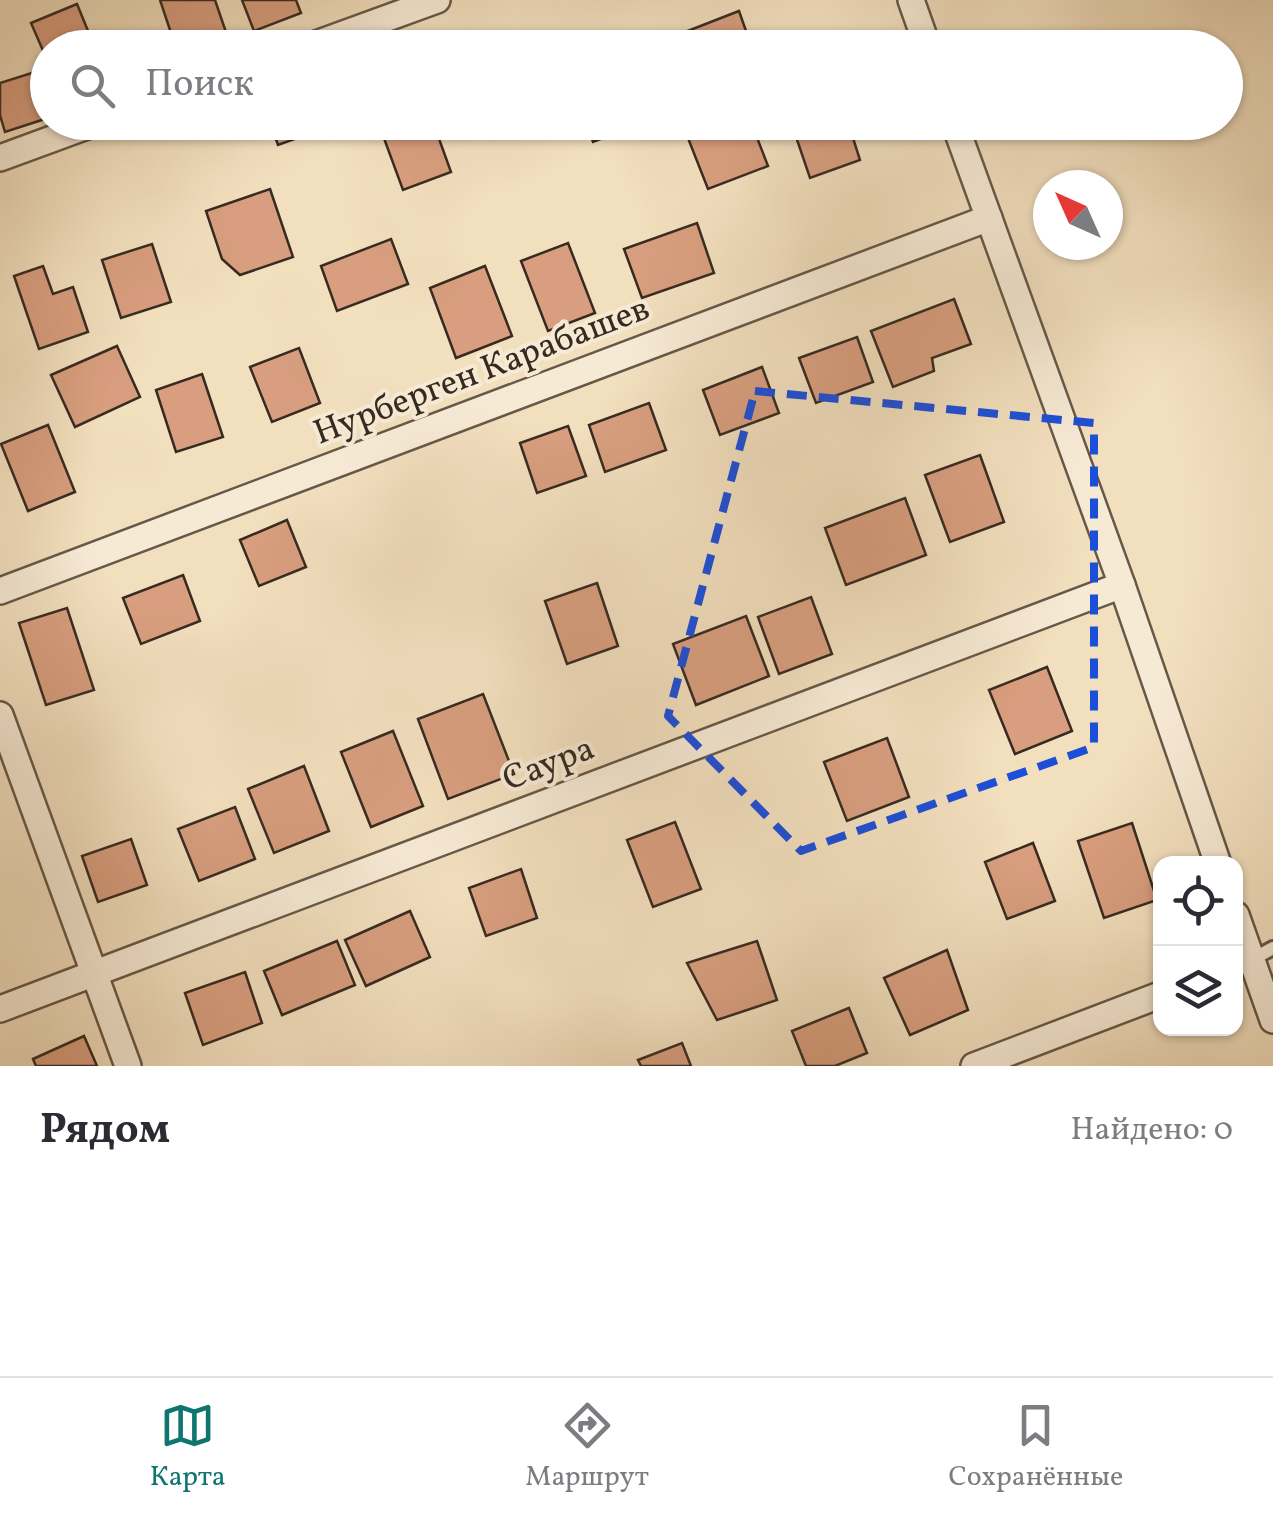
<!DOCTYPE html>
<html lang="ru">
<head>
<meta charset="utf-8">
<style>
  :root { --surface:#fff; --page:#f2f2f3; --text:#2b2b33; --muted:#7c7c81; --line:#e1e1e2; --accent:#0f766e }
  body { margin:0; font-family:Vollkorn,serif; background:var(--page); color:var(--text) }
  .controls { position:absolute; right:30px; bottom:30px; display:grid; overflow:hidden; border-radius:20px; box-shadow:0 2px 8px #0004 }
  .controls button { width:90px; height:90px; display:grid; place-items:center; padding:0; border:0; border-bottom:2px solid var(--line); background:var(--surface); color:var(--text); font:50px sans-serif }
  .compass { position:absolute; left:1033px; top:170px; width:90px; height:90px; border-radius:50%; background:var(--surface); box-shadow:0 2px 8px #0004; rotate:315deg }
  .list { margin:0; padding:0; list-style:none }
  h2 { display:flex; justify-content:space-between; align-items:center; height:130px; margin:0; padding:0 40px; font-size:42px }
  h2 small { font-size:32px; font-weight:400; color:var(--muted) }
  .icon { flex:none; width:55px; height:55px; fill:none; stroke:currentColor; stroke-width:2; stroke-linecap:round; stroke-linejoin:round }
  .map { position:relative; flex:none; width:1273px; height:1066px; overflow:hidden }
  .search { position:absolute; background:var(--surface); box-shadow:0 2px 8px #0004; left:30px; right:30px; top:30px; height:110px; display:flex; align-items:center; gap:25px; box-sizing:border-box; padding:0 35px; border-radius:55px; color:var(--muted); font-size:38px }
  .sheet { height:310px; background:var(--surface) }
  nav { display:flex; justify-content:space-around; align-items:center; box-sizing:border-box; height:140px; border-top:2px solid var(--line); background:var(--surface); font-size:28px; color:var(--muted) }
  nav a { display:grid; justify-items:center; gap:5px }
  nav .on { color:var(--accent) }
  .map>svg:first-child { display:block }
</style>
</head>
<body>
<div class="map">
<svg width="1273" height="1066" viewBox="0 0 1273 1066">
  <rect width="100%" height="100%" fill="#f2dfbe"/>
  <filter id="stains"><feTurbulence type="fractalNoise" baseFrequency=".002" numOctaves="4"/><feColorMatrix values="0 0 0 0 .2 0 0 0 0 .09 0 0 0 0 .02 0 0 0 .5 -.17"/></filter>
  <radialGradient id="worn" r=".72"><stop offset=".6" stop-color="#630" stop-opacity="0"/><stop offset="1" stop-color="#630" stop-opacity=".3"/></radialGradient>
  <g fill="#d89e7f" stroke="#372b21" stroke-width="2.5">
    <polygon points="160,0 215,0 228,38 200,48 176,48"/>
    <polygon points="242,0 296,0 301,13 254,31"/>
    <polygon points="77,4 95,48 48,48 48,62 31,23"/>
    <polygon points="739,11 752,48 691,48 685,32"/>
    <polygon points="504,34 509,48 468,48"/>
    <polygon points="41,70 48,91 48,118 5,132 0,115 0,83"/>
    <polygon points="270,122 317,122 320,130 278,145"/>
    <polygon points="378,122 433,122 451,172 403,190"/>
    <polygon points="586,122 646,122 593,142"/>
    <polygon points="698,122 751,122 768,166 708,189 684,128"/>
    <polygon points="791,122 848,122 860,160 810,178"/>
    <polygon points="270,189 293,257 240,275 222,259 206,211"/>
    <polygon points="697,223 714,273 642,298 624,249"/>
    <polygon points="391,239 408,284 337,311 321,266"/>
    <polygon points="568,243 595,313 548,331 521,261"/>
    <polygon points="152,244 171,302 121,318 102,260"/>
    <polygon points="43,266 53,294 73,287 88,332 39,349 14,276"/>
    <polygon points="485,266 512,336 456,358 430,288"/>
    <polygon points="954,299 971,344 932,358 934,371 893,387 871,331"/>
    <polygon points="857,337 873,382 816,403 799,358"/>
    <polygon points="117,346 140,397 75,427 51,375"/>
    <polygon points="299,348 320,403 272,422 250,367"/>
    <polygon points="762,367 779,413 720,435 703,390"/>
    <polygon points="202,374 223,437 176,452 156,390"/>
    <polygon points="649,403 666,450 605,472 589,425"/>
    <polygon points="48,425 75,492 28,511 1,444"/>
    <polygon points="568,426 586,476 537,493 520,443"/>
    <polygon points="980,455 1004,522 950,542 925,475"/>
    <polygon points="905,498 926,555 846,585 825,528"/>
    <polygon points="287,520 306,567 259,586 240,540"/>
    <polygon points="183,575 200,621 141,644 123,598"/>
    <polygon points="597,583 618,646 567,664 545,601"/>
    <polygon points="811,597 832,654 779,674 758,617"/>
    <polygon points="67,608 94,690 46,705 19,623"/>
    <polygon points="746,616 769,676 696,705 673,644"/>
    <polygon points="1047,667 1072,731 1015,754 989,690"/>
    <polygon points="483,694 514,774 448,799 418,719"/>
    <polygon points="393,731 423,806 371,827 341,752"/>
    <polygon points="887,738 909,797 847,821 824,762"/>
    <polygon points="304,766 329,831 274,853 248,789"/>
    <polygon points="235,807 255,859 199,881 178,829"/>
    <polygon points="675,822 701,889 653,907 627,840"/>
    <polygon points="1132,823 1157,900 1104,918 1078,841"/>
    <polygon points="131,839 147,885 98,902 82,856"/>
    <polygon points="1033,843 1055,901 1007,919 985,862"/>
    <polygon points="521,869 537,918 486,936 469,888"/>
    <polygon points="410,911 430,957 366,986 345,940"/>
    <polygon points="337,941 355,985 282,1015 264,971"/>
    <polygon points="757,941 777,1000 717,1020 687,963"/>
    <polygon points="947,950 968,1010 910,1035 884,978"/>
    <polygon points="245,972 262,1023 203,1045 185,993"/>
    <polygon points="849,1008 867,1053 835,1066 806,1066 792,1031"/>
    <polygon points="84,1036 97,1066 36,1066 33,1059"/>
    <polygon points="682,1043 691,1066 641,1066 638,1060"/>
  </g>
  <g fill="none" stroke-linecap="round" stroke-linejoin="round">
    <g stroke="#665848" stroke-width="18">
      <polyline id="service" points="1251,960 1273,948"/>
    </g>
    <g stroke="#665848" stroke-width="30">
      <g id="minor">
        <polyline points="911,0 928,48"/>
        <polyline points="305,48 437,0"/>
        <polyline points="954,122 1122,585 1218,864"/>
        <polyline points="0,158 98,122"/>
        <polyline points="0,591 989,218"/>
        <polyline points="0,715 128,1066"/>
        <polyline points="1236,915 1273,1020"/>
        <polyline points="0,1009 1122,585"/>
        <polyline points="974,1066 1160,995"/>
      </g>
    </g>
    <use href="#service" stroke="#f7ead5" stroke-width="12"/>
    <use href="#minor" stroke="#f7ead5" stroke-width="25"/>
  </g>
  <path fill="none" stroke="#1d4ed8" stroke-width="8" stroke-dasharray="20 12" stroke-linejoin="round" d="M755,391L1094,423V747L801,851L668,716Z"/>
  <g text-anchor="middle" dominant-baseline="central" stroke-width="8" stroke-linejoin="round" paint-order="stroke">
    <g font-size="35" fill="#372b21" stroke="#f7ead5">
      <text transform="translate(482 372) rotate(-21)">Нурберген Карабашев</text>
      <text transform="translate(549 765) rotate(-21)">Саура</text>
    </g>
  </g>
  <rect width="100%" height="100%" filter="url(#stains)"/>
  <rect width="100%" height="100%" fill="url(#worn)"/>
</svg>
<div class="controls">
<button><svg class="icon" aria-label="locate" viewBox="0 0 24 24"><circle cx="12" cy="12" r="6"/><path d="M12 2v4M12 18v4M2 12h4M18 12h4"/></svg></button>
<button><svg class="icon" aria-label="layers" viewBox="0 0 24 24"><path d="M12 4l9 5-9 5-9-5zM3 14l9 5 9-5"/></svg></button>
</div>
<svg class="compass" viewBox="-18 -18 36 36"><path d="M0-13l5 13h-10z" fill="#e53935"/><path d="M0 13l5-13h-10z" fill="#7c7c81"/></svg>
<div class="search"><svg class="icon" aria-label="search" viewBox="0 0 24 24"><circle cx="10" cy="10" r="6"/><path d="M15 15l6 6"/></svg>Поиск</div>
</div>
<section class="sheet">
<h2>Рядом<small>Найдено: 0</small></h2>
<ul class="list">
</ul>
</section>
<nav>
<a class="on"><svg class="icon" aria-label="map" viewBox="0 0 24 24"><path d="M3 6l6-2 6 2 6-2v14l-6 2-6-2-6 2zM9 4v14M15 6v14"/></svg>Карта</a>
<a><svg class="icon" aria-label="directions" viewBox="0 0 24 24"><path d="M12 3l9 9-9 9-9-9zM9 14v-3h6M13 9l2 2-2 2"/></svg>Маршрут</a>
<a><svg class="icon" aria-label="saved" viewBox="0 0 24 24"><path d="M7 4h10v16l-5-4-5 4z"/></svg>Сохранённые</a>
</nav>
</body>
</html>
